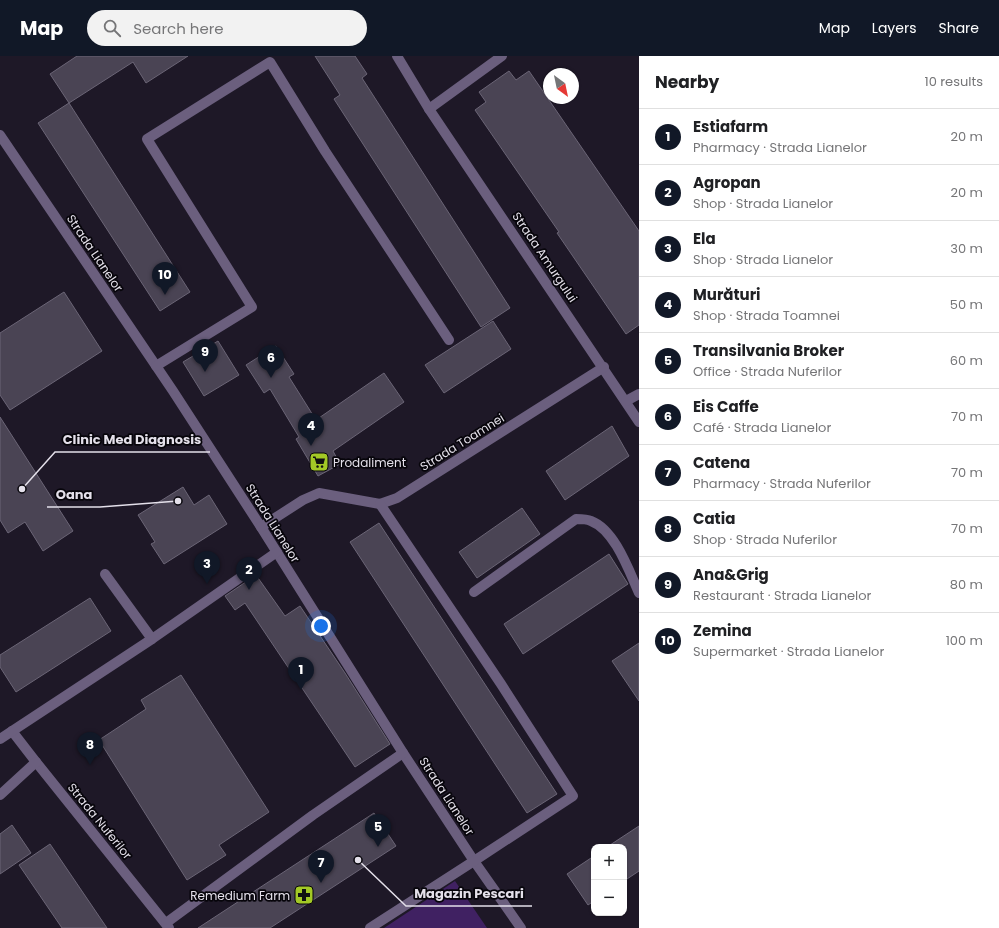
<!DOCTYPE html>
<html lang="en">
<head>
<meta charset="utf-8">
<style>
  :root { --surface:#fff; --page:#f2f2f2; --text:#202124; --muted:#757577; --line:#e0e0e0; --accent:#111827 }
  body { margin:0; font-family:Poppins,sans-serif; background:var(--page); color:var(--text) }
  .controls { position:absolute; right:12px; bottom:12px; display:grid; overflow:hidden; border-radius:8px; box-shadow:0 1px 3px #0004 }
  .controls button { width:36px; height:36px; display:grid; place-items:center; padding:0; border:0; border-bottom:1px solid var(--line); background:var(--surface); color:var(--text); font:20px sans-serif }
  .compass { position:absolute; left:543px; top:12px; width:36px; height:36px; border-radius:50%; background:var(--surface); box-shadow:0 1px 3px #0004; rotate:147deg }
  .you { position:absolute; left:321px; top:570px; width:14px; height:14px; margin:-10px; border:3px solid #fff; border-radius:50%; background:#1a73e8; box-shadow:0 0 0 6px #1a73e833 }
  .badge { display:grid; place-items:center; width:26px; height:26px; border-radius:50%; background:var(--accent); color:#fff; font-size:13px; font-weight:700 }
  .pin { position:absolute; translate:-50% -33px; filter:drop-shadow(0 1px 2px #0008) }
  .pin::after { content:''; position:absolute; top:21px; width:14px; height:12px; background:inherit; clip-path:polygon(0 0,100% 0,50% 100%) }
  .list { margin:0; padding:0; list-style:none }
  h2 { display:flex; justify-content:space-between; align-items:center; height:52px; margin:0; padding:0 16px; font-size:17px }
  h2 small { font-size:13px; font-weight:400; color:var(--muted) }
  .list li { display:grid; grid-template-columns:26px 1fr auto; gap:12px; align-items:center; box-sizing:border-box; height:56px; padding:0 16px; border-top:1px solid var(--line) }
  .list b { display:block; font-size:15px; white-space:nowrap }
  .list p { margin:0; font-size:13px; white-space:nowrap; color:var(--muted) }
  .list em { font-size:13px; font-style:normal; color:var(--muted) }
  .icon { flex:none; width:22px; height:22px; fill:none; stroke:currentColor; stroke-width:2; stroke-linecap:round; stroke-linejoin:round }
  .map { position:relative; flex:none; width:639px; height:872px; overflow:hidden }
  header { display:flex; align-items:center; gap:24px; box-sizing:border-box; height:56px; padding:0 20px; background:var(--accent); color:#fff }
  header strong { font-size:19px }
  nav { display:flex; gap:22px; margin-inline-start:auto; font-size:14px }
  .search { width:280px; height:36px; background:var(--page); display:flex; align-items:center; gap:10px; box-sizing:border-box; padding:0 14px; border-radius:22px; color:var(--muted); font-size:15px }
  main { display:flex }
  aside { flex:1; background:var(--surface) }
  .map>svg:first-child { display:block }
</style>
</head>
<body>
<header>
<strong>Map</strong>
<div class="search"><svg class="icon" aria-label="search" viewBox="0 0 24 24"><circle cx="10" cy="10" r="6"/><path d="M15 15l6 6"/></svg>Search here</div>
<nav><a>Map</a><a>Layers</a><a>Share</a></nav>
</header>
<main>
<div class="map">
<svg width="639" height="872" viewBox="0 0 639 872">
  <rect width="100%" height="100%" fill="#1e1827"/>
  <polygon fill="#402162" points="455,825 487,872 384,872"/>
  <g fill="#4a4454" stroke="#6b6576">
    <polygon points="77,0 188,0 146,27 133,6 69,47 50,18"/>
    <polygon points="315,0 355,0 367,18 362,22 510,252 481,271 334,43 340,39"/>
    <polygon points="509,15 516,24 529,15 639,175 639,269 626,278 557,177 559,176 475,54 486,46 479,36"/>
    <polygon points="69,47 190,236 160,255 38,67"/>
    <polygon points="64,236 102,295 10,354 0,339 0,277"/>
    <polygon points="493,265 511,293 444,337 425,309"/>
    <polygon points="218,285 239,319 204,340 183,306"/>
    <polygon points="276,290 294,318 289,321 316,364 384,317 404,346 333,395 340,408 318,420 296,383 299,381 270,333 264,337 246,309"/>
    <polygon points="0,361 73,475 43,495 25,466 8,477 0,464"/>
    <polygon points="612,370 629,400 565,444 546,415"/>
    <polygon points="183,431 194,449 209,439 227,468 164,508 151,488 155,486 138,459"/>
    <polygon points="522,452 540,478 477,522 459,496"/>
    <polygon points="379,467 557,738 527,757 350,486"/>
    <polygon points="609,498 628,528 523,598 504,568"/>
    <polygon points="256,519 285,560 300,550 345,617 390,688 355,711 245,547 235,554 225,540"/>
    <polygon points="90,542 111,575 16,636 0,611 0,599"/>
    <polygon points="639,587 639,645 612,605"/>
    <polygon points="181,619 269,756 219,789 226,799 187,824 99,684 146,653 141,644"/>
    <polygon points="374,757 396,790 270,872 198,872"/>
    <polygon points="12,769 31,797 0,818 0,778"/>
    <polygon points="639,770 639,815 624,825 624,791 607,791"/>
    <polygon points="50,788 107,872 62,872 19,809"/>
    <polygon points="594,800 594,845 588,849 567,818"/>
  </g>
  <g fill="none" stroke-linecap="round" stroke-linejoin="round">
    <g stroke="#6b5f7e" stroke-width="10">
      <polyline points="397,0 429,53 639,366"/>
      <polyline points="429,53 502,0"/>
      <polyline points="0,79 173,335 261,471 403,697 474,805 521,872"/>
      <polyline points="156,310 252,251 147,83 270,6 325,95 449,284"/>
      <polyline points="626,345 639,338"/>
      <polyline points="261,471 303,444 319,437 380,448 397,442 604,311"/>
      <polyline points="105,518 152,583"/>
      <path d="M474,536L576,463C581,463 587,463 591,465C615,474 629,515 639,537"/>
      <polyline points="12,675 36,706 169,872"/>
      <polyline points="0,683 152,583 277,496"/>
      <polyline points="0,739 36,706"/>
      <polyline points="166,867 313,759 403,697"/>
      <polyline points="370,872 474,805 573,740 501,628 380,448"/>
    </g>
  </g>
  <defs>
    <g id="supermarket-square" transform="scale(1)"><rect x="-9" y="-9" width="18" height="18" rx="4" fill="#a3c926" stroke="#07050b"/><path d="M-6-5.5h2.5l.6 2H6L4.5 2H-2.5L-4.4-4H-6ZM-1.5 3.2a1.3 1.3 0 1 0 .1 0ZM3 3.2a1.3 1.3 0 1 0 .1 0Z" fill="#111"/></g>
    <g id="pharmacy-square" transform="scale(1)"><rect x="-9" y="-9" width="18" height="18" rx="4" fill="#a3c926" stroke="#07050b"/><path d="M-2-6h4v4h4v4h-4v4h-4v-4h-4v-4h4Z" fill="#111"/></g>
  </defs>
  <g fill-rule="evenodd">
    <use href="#supermarket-square" x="319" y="406"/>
    <use href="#pharmacy-square" x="304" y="839"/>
  </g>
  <g text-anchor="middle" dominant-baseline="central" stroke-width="3.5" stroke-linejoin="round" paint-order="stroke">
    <g font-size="12" fill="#e4e0ea" stroke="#07050b">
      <text transform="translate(95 197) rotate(56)">Strada Lianelor</text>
      <text transform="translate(545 201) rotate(56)">Strada Amurgului</text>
      <text transform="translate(462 386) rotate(-32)">Strada Toamnei</text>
      <text transform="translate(273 467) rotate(58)">Strada Lianelor</text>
      <text transform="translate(447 740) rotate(57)">Strada Lianelor</text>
      <text transform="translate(100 765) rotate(51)">Strada Nuferilor</text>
    </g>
    <g font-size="12" fill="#e4e0ea" stroke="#07050b" text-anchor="start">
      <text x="333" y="406">Prodaliment</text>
      <text x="290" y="839" text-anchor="end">Remedium Farm</text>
    </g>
  </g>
  <path fill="none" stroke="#e4e0ea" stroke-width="1.5" d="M22 433L55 396H210M178 445L100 451H47M358 804L406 850H532"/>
  <g fill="#e4e0ea" stroke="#07050b" stroke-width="1.5">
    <circle cx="22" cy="433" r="4"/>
    <circle cx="178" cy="445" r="4"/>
    <circle cx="358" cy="804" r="4"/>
  </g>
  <g font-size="13" text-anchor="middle" font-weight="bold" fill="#e4e0ea" stroke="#07050b" stroke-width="3.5" stroke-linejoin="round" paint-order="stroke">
    <text x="132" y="388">Clinic Med Diagnosis</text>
    <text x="74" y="443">Oana</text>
    <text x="469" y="842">Magazin Pescari</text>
  </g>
</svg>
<div class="controls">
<button>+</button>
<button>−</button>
</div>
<svg class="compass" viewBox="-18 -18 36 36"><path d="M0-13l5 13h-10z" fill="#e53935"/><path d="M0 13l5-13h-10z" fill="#757577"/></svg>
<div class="you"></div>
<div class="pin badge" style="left:301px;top:634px">1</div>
<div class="pin badge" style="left:249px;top:534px">2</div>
<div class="pin badge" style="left:207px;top:528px">3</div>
<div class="pin badge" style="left:311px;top:390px">4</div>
<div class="pin badge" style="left:378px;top:791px">5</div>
<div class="pin badge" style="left:271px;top:322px">6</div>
<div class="pin badge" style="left:321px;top:827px">7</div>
<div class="pin badge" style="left:90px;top:709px">8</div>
<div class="pin badge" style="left:205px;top:316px">9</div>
<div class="pin badge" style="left:165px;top:239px">10</div>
</div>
<aside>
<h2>Nearby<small>10 results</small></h2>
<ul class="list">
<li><span class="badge">1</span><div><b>Estiafarm</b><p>Pharmacy · Strada Lianelor</p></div><em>20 m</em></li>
<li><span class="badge">2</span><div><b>Agropan</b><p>Shop · Strada Lianelor</p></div><em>20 m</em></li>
<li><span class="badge">3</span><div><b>Ela</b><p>Shop · Strada Lianelor</p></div><em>30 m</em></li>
<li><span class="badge">4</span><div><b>Murături</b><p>Shop · Strada Toamnei</p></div><em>50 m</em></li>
<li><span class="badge">5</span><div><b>Transilvania Broker</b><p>Office · Strada Nuferilor</p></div><em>60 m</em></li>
<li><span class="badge">6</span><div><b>Eis Caffe</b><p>Café · Strada Lianelor</p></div><em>70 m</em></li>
<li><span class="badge">7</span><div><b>Catena</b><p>Pharmacy · Strada Nuferilor</p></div><em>70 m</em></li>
<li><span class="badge">8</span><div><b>Catia</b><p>Shop · Strada Nuferilor</p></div><em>70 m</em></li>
<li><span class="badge">9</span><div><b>Ana&amp;Grig</b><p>Restaurant · Strada Lianelor</p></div><em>80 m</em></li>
<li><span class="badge">10</span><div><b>Zemina</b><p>Supermarket · Strada Lianelor</p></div><em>100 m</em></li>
</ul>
</aside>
</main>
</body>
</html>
